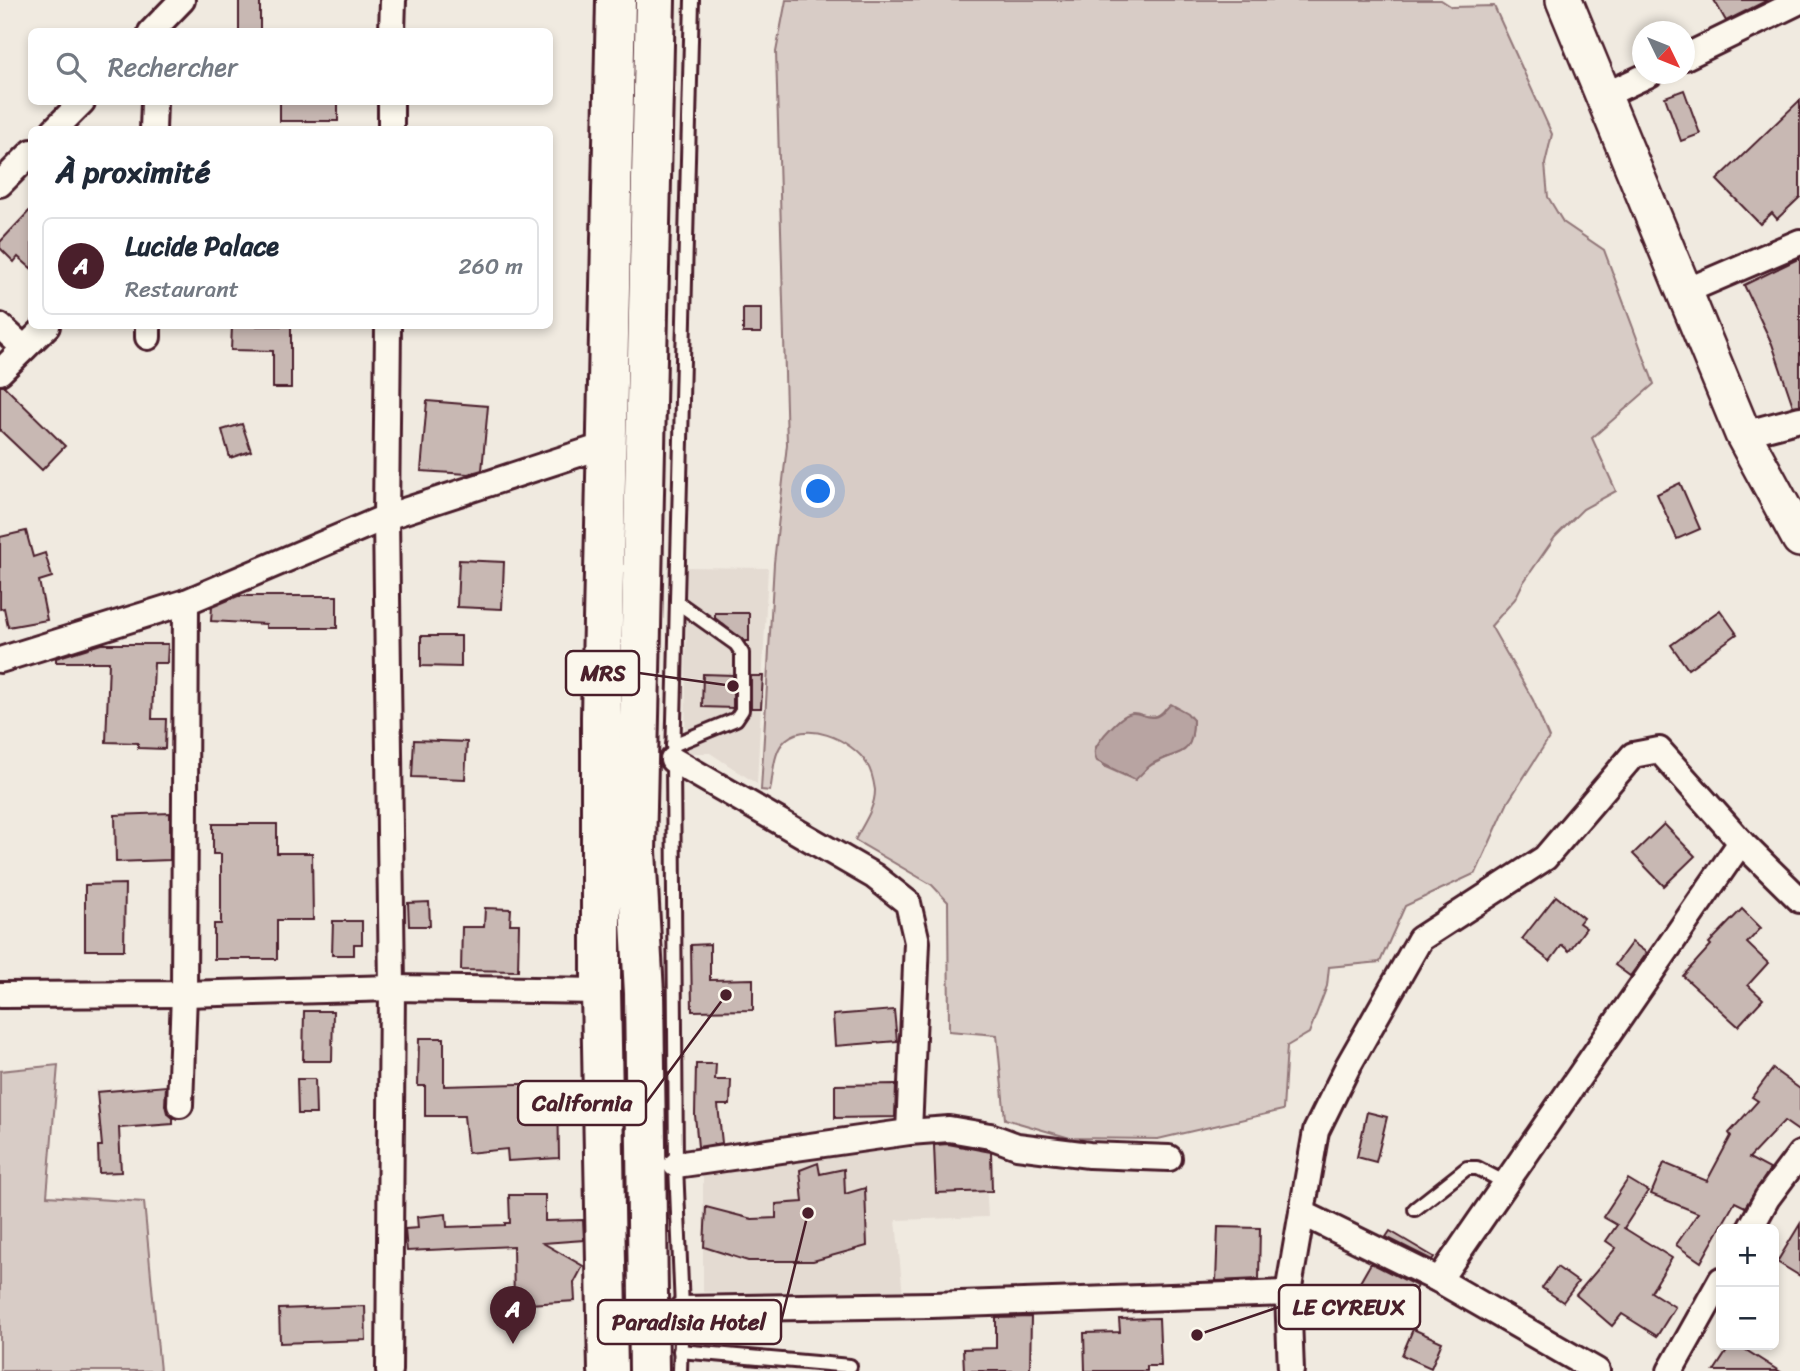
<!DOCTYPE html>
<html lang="fr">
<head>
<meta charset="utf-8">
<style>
  :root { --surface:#fff; --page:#f6f6f7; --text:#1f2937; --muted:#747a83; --line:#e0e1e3; --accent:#4a1f2b }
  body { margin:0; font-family:Sriracha,sans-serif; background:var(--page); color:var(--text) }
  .controls { position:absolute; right:21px; bottom:21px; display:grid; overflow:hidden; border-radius:10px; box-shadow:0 4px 10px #0003 }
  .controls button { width:63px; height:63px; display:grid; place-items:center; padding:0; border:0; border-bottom:2px solid var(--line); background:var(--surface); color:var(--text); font:35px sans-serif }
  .compass { position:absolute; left:1632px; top:21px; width:63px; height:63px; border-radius:50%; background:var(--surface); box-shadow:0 4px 10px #0003; rotate:133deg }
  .you { position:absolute; left:819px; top:492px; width:24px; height:24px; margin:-18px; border:5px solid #fff; border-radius:50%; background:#1a73e8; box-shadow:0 0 0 10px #1a73e833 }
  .badge { display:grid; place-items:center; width:46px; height:46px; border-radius:50%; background:var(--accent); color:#fff; font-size:23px; font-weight:700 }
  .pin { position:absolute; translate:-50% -58px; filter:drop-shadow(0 2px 4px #0008) }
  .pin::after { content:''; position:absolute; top:37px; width:24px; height:21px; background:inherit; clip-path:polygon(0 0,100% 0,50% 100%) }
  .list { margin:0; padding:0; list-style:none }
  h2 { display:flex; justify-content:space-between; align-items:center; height:91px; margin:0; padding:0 28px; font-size:30px }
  h2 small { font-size:23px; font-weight:400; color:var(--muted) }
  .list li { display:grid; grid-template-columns:46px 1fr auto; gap:21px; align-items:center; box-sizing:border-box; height:98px; margin:0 14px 14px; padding:0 14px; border:2px solid var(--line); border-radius:10px }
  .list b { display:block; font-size:26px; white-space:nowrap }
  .list p { margin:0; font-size:23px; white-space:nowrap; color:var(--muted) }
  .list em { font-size:23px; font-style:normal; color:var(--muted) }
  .icon { flex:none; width:38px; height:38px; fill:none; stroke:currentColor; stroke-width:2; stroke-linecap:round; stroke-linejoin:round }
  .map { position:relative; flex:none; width:1800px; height:1371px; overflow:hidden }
  .search { position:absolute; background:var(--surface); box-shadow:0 4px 10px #0003; left:28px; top:28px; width:525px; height:77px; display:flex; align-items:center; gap:18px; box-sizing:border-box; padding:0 24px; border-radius:10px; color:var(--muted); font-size:26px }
  .panel { position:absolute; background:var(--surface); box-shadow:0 4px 10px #0003; left:28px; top:126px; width:525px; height:203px; border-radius:10px }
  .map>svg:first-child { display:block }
</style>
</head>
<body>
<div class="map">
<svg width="1800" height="1371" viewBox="0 0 1800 1371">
  <rect width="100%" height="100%" fill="#f0eae0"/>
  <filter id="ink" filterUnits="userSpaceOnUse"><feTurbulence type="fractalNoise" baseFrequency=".0143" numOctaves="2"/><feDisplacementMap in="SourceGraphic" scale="14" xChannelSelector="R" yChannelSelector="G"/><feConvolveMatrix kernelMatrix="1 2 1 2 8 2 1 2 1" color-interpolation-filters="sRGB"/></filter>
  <g filter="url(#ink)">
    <g fill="#e4dbd2">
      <polygon points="687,567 768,568 757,784 710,753 685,753"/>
      <polygon points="983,1134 988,1217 896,1220 903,1296 703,1292 703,1176 863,1147"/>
    </g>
    <g fill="#d8ccc6" stroke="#917678" stroke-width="2" fill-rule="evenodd">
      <path d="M786,0H1441L1452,7L1494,6L1552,134L1545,164L1548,197L1563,222L1604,250L1654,384L1592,438L1616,491L1583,509L1555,537L1523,583L1515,599L1491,626L1533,700L1549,738L1508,802L1476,873L1405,906L1380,962L1329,967L1327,986L1309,1033L1287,1046L1283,1110L1158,1139L1070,1138L1005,1119L997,1035L949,1031L948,902L932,885L855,840C863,824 875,809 875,790C874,783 871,770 867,764C853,740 803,717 782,744C773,755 773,778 770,791L761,790L774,563L787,444L776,52ZM1165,709L1193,720C1193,755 1181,750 1155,763C1146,767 1141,774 1132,779L1103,766L1096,747C1104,738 1112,724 1123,717C1137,708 1154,726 1165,709Z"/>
      <polygon points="58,1065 47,1196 144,1202 160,1371 0,1371 0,1071"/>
    </g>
    <path fill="#b8a4a2" stroke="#8c6f72" stroke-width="2" d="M1171,704L1187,713L1193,720C1193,760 1178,749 1152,764C1146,768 1141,775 1135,780L1097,761C1095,756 1094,755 1095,750C1098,740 1122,713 1133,713C1141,713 1146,718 1154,717C1162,716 1166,708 1171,704Z"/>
    <g fill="#c8b8b3" stroke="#4a1f2b" stroke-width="2">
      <rect x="239" y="0" width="21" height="32"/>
      <polygon points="1714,0 1768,0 1726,21"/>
      <polygon points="1684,90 1700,134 1681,141 1665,97"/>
      <polygon points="1800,100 1800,197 1777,219 1772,213 1760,224 1717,180"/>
      <rect x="280" y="102" width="58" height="19"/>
      <polygon points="32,208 32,269 18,257 14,262 0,248 0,242"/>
      <polygon points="1800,258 1800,405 1793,406 1772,344 1744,285"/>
      <rect x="743" y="308" width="18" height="25"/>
      <polygon points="232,326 291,326 291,388 273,388 273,351 231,350"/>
      <polygon points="0,386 4,386 65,446 42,470 0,430"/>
      <polygon points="427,401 488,406 482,470 468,474 421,471"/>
      <polygon points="242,424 251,451 230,458 222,430"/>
      <polygon points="1680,483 1700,529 1677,539 1657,494"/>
      <polygon points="26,531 33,557 45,553 52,577 39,581 47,620 8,627 4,608 0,609 0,537"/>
      <polygon points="459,560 504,562 502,609 457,607"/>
      <polygon points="238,596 337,596 337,628 266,628 266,624 211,621 212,607"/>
      <polygon points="1720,610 1737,634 1688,669 1671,645"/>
      <polygon points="715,613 749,613 749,641 744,641 715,618"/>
      <polygon points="421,636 461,636 461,667 421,666"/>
      <polygon points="101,644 168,644 167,663 154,663 152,719 166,719 165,749 138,748 138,743 106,742 109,662 56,662 56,658"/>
      <polygon points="703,674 733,675 733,708 702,707"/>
      <polygon points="751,676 763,676 761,708 751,708"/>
      <polygon points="414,740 467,742 465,779 412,777"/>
      <polygon points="170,813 170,860 116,862 115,815"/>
      <polygon points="213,824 277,824 277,853 312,853 313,920 277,920 277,959 214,959 214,924 221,924 221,854 213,854"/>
      <polygon points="1664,824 1695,856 1664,886 1633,854"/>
      <polygon points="125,884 124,950 85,950 85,885"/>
      <polygon points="1556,896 1583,918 1579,923 1586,928 1569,951 1562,945 1550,961 1522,939"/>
      <polygon points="429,902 430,926 409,926 408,903"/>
      <polygon points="485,908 511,909 510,924 519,924 518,971 461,970 462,927 484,927"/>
      <polygon points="1742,909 1761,928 1747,943 1768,963 1748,985 1763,999 1738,1026 1683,976 1711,945 1709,943"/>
      <polygon points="333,921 362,921 362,944 354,944 354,955 332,955"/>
      <polygon points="1632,942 1647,953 1630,976 1615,965"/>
      <polygon points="710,944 710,980 753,979 753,1010 692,1011 691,945"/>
      <polygon points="894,1010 897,1041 835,1046 833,1015"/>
      <polygon points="304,1011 333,1011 332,1061 303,1061"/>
      <polygon points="419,1038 444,1038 444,1086 558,1083 559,1158 508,1161 507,1149 468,1153 464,1116 425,1116 425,1086 418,1086"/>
      <polygon points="696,1064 716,1064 715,1080 731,1080 730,1105 718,1105 722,1143 698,1147 695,1115"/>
      <polygon points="1773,1069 1800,1089 1800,1132 1784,1121 1749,1158 1770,1169 1745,1207 1735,1202 1701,1262 1676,1245 1698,1213 1651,1194 1664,1163 1707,1181 1731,1136 1729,1133 1758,1101 1752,1097"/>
      <polygon points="297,1079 315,1079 316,1114 298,1114"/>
      <polygon points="896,1084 895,1117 835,1118 835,1085"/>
      <polygon points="166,1086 165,1105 167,1113 173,1118 173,1124 119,1128 121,1172 99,1173 98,1146 102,1146 97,1092"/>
      <polygon points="1367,1112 1387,1117 1376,1162 1357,1157"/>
      <polygon points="948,1144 991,1152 992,1191 936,1193 934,1145"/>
      <polygon points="818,1163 820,1174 844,1169 845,1194 865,1188 867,1246 813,1261 748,1261 704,1247 706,1207 752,1219 776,1218 776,1204 803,1202 800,1170"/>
      <polygon points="1628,1179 1648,1191 1624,1228 1672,1258 1651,1292 1675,1307 1657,1336 1622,1314 1612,1326 1576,1295 1616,1248 1606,1241 1617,1225 1603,1217"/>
      <polygon points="509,1195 545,1195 545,1221 583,1220 584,1240 543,1243 583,1266 574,1283 575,1301 514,1305 513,1246 407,1251 405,1229 418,1228 417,1217 446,1214 447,1227 505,1225 505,1223 510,1223"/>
      <polygon points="1800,1224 1800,1276 1777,1262"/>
      <polygon points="1218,1227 1260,1228 1259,1279 1216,1281"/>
      <polygon points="1390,1231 1434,1257 1432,1260 1386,1237"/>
      <polygon points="1371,1263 1417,1286 1399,1317 1355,1291"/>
      <polygon points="1557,1267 1578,1282 1563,1302 1542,1288"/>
      <polygon points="365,1306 366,1340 280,1343 279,1309"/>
      <polygon points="1031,1317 1030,1371 964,1371 963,1349 996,1348 996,1318"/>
      <polygon points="1159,1318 1161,1366 1147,1366 1147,1371 1085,1371 1084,1333 1120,1332 1119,1319"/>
      <polygon points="1413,1329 1442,1342 1431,1368 1402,1355"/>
      <polygon points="1731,1345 1738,1345 1779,1371 1714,1371"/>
    </g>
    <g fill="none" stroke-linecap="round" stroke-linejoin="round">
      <g stroke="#4a1f2b" stroke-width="18">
        <g id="service">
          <polyline points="673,745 736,719 742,710 742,653 736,644 677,602"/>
          <polyline points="1415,1209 1467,1168 1477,1168 1506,1183"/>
          <polyline points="680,1351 850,1366"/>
          <polyline points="680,1371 682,1309 676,1165 673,760 692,0"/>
        </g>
      </g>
      <g stroke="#4a1f2b" stroke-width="30">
        <g id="minor">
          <polyline points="151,32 182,0"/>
          <polyline points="392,32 393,0"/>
          <polyline points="1685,57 1800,1"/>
          <polyline points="1603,96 1650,74"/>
          <polyline points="54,130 82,102"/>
          <polyline points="153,130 154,102"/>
          <polyline points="391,130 391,102"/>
          <polyline points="0,184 32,152"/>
          <polyline points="1686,291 1800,242"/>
          <polyline points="0,326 24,348"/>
          <polyline points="388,326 386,517 392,988 389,1371"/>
          <polyline points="148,337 148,326"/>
          <polyline points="0,372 47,326"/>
          <polyline points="1743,434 1800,419"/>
          <polyline points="0,660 186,602 386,517 606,445"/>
          <polyline points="673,760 874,876 908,903 917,942 909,1132"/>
          <polyline points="0,995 184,994 392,988 601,991"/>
          <polyline points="180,1105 184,994 186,602"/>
          <polyline points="676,1165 909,1132 949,1129 990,1136 1017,1146 1089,1155 1169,1158"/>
          <polyline points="1302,1213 1439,1280 1597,1371"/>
          <polyline points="1750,1229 1767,1198 1800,1154"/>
          <polyline points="1439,1280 1741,842"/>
          <polyline points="682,1309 932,1305 1288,1293"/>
          <polyline points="1291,1371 1288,1293 1316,1131 1348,1066 1420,939 1545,858 1633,755 1659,750 1741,842 1800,900"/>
          <polyline points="1670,1371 1721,1280"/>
        </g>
      </g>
      <g stroke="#4a1f2b" stroke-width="40">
        <polyline id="secondary" points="1564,0 1743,434 1800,539"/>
      </g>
      <g stroke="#4a1f2b" stroke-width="44">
        <g id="trunk">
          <polyline points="608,1371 601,991 601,717 616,0"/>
          <polyline points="649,1371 644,993 636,851 655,0"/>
        </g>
      </g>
      <use href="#service" stroke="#fbf7ec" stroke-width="12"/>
      <use href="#minor" stroke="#fbf7ec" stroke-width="24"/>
      <use href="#secondary" stroke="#fbf7ec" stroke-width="35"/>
      <use href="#trunk" stroke="#fbf7ec" stroke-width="38"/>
    </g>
  </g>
  <path fill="none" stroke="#4a1f2b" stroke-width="2.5" d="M733 686L639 673M726 995L646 1103M1197 1335L1279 1307M808 1213L781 1322"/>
  <g fill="#4a1f2b" stroke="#fbf7ec" stroke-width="2.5">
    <circle cx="733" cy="686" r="7"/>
    <circle cx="726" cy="995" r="7"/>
    <circle cx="1197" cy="1335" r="7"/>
    <circle cx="808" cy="1213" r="7"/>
  </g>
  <g fill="#fbf7ec" stroke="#4a1f2b" stroke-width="2.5">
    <rect x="566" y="651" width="73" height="44" rx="7"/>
    <rect x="518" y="1081" width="128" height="44" rx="7"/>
    <rect x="1279" y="1285" width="141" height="44" rx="7"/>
    <rect x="598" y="1300" width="183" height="44" rx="7"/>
  </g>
  <g font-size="23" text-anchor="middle" font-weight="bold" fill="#4a1f2b">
    <text x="603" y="681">MRS</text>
    <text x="582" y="1111">California</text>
    <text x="1349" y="1315">LE CYREUX</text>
    <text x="689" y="1330">Paradisia Hotel</text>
  </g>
</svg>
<div class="controls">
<button>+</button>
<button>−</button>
</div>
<svg class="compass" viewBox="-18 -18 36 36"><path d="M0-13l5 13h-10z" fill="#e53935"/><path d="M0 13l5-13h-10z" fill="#747a83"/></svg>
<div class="you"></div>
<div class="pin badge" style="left:513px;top:1344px">A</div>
<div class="search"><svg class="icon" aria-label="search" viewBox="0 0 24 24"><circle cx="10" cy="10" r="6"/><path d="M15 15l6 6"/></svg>Rechercher</div>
<section class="panel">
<h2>À proximité<small></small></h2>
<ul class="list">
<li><span class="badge">A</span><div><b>Lucide Palace</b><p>Restaurant</p></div><em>260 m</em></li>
</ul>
</section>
</div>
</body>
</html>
